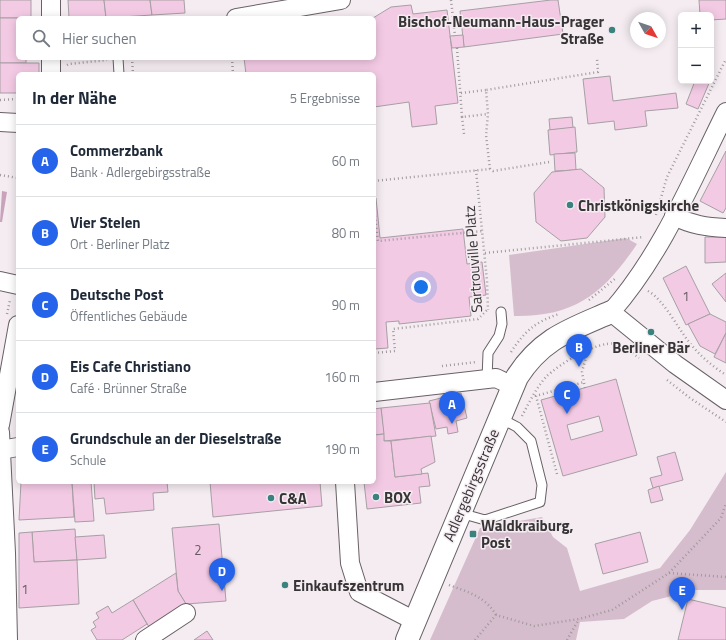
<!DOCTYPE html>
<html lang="de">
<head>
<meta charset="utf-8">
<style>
  :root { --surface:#fff; --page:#f6f6f7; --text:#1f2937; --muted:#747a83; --line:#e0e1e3; --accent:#2563eb }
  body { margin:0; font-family:"Titillium Web",sans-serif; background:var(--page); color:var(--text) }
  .controls { position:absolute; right:12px; top:12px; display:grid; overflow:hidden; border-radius:6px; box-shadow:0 2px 10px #0003 }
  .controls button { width:36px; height:36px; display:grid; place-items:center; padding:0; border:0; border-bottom:1px solid var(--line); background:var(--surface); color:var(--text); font:20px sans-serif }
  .compass { position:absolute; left:630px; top:12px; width:36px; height:36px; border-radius:50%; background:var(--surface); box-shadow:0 2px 10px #0003; rotate:130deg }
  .you { position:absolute; left:421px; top:287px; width:14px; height:14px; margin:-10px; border:3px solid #fff; border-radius:50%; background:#1a73e8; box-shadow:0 0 0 6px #1a73e833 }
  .badge { display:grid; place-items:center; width:26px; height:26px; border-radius:50%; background:var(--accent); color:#fff; font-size:13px; font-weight:700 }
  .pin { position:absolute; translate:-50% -33px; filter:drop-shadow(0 1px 2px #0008) }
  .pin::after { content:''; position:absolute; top:21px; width:14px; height:12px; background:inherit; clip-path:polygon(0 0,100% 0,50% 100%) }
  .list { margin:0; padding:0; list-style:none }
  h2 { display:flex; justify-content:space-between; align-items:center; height:52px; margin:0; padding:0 16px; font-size:17px }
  h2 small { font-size:13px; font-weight:400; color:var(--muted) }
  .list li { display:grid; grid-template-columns:26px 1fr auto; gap:12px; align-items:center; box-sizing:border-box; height:72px; padding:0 16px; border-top:1px solid var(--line) }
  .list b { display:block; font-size:15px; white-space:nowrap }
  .list p { margin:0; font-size:13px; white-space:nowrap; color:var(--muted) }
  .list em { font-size:13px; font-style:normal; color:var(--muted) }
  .icon { flex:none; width:22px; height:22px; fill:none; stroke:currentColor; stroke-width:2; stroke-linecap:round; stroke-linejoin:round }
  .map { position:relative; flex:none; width:726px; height:640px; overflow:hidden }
  .search { position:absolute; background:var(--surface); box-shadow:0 2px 10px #0003; left:16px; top:16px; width:360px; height:44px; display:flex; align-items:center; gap:10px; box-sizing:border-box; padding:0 14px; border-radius:6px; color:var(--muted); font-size:15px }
  .panel { position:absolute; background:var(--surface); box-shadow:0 2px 10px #0003; left:16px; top:72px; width:360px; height:412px; border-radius:6px }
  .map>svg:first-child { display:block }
</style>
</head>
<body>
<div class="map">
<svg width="726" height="640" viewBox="0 0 726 640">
  <rect width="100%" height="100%" fill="#f4ecf1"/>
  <g fill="#d6bdcd">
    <path d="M626,238L637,244C604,293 575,317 514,316L509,255Z"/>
    <polygon points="726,472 726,590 695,590 652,601 624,619 580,622 576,640 430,640 480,528 542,517 553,537 567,548 580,591 660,568 690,530"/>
  </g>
  <polygon fill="#c9a2bc" points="2,191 7,192 2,222 0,222"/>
  <g fill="#f3cae4" stroke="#a79fa4" fill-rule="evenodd">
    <rect x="0" y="0" width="31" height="18"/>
    <polygon points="68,0 104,0 106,18 69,18"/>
    <polygon points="104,0 150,0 152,15 106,18"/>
    <polygon points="150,0 184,0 185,13 152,15"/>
    <polygon points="551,0 558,0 563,34 464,47 460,11"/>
    <polygon points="699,0 726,0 726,19 711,20 711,15 700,15"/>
    <polygon points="411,5 413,14 447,10 458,103 435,106 437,124 412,127 409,102 374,107 374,74 246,74 244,58 374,58 373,18 391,7"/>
    <polygon points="0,18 26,18 18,18 18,58 26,58 26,63 0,63"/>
    <polygon points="463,35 464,47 452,48 450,36"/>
    <polygon points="0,63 39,63 39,74 18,74 18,93 0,93"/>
    <polygon points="610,76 613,101 676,93 678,108 645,111 647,126 615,130 614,121 588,124 583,79"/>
    <polygon points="695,81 710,81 698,109 686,104"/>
    <polygon points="572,117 573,128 550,130 549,119"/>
    <polygon points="575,127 577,152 550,155 548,130"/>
    <polygon points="726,151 726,208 723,213 700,201"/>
    <polygon points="575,153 576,170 555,171 554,154"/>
    <polygon points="581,169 604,188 605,217 587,238 561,241 536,222 534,193 552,172"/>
    <polygon points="376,198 380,238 463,229 467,264 482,262 486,295 469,297 471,316 399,324 399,321 386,322 388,348 374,349 374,199"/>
    <polygon points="705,237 726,237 726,262 705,263"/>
    <polygon points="686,266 710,314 686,325 663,278"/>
    <polygon points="726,273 726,302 712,284"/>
    <polygon points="710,314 726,322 726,333 715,354 700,346 688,324"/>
    <polygon points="726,333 726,363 714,357"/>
    <path d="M616,379L637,455L563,476L541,400ZM599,416L603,431L571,440L567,425Z"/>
    <polygon points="461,393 467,418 456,421 458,432 448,434 447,427 436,429 429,401"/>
    <polygon points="430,403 436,436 384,441 381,408"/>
    <polygon points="381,408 384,434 374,435 374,409"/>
    <polygon points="384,434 384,441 391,441 395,477 428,473 430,486 419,487 421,503 367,509 364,482 374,482 374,435"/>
    <polygon points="431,436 435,462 421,469 422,474 395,477 391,441"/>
    <polygon points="675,452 683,480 653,488 650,478 662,475 657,457"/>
    <polygon points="21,482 72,482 74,517 19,520"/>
    <polygon points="72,482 91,482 94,521 75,522"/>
    <polygon points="94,482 167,482 168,492 153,493 154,510 106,514 104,498 95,499"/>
    <polygon points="210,482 320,482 322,506 213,517"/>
    <polygon points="659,486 663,500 651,503 648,490"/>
    <polygon points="219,524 226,601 186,604 178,591 172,528"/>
    <polygon points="75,529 77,560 34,562 32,532"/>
    <polygon points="32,532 34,562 77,560 79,604 19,608 19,533"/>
    <polygon points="640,532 648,562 603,574 595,544"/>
    <polygon points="104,535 106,558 77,560 75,537"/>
    <polygon points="176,573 178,591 186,604 149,627 133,600"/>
    <polygon points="688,599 726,608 726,640 678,640"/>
    <polygon points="133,600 147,624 122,640 97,640 91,630 96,627 93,622 99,618 96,613 108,606 112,613"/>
    <polygon points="207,631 213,640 194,640"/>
  </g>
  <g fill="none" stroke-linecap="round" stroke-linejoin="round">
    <g stroke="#686166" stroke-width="11">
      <g id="service">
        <polyline points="118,58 119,74"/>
        <polyline points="487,379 488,353 499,336 502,324 501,312"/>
        <polyline points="460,513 485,520 540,502 542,485 531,441 517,427 500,418"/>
      </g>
    </g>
    <g stroke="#686166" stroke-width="20">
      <g id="minor">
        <polyline points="51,0 51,18"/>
        <polyline points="236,18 341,0"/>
        <polyline points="51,74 51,58"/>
        <path d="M726,112C692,180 662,254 611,312L675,364L726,400"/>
        <polyline points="0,122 18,123"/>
        <path d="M674,216C692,225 706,227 726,228"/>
        <polyline points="0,281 18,285"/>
        <polyline points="374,392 496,378 513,386"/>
        <polyline points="0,425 18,325"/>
        <polyline points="0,432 6,553 8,640"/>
        <polyline points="0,450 18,447"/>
        <polyline points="345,482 350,563 359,592 415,621"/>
        <polyline points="145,640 186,613"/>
      </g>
    </g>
    <g stroke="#686166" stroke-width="24">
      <path id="tertiary" d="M407,640L517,377C542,338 570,330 611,312"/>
    </g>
    <g stroke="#9f999d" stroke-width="2.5" stroke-dasharray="1 3" stroke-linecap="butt">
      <polyline points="451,0 455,36"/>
      <polyline points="457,48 462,117 488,114"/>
      <polyline points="132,58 133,74"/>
      <polyline points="232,58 233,74"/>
      <polyline points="67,65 69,64 107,60"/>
      <polyline points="461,93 486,90"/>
      <polyline points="0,100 18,99"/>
      <polyline points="462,117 464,134"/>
      <polyline points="490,169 486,135 488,114 486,90 598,72 597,59"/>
      <polyline points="476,170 487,281 488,310"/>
      <polyline points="0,175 18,178"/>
      <polyline points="374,181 490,169 493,171 549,162"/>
      <polyline points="374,208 378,241 483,231"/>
      <polyline points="656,215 667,177 726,59"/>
      <polyline points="485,253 644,237"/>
      <path d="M648,291C664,300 677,327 689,342C699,355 712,366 726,375"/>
      <polyline points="589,300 616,278"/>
      <polyline points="7,314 10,300"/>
      <path d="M511,352C525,331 535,322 559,314"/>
      <polyline points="374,353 395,351 393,329 478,319 488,309"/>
      <polyline points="442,366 477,362"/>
      <polyline points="667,380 690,398 726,422"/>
      <polyline points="585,388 582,372 588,350"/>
      <path d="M522,416C529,403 536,388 546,377C559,364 598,340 616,344C625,345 632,353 639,358"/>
      <polyline points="557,474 536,396 584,382"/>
      <polyline points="669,573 726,577"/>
      <path d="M449,585C468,592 486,597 496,615"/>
      <polyline points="475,640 496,615 534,626 579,619 612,610 669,573 721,518 726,503"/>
      <polyline points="567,640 579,619"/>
    </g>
    <use href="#service" stroke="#fff" stroke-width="9"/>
    <use href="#minor" stroke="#fff" stroke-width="18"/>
    <use href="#tertiary" stroke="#fff" stroke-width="22"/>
  </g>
  <g fill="#3b827e" stroke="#f4ecf1" stroke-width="1.5">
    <circle cx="612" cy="30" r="4"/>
    <circle cx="570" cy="205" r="4"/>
    <circle cx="651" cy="332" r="4"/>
    <circle cx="376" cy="497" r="4"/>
    <circle cx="271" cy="498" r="4"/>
    <rect x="469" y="530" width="8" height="8" rx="2"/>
    <circle cx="285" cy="585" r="4"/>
  </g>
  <g text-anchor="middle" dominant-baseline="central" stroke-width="3" stroke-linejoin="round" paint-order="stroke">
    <g font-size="13" fill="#665a62">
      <text x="686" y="296">1</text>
      <text x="198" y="550">2</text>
      <text x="25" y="589">1</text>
    </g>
    <g font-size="15" font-weight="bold" fill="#373436" stroke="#f4ecf1" text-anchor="start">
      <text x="604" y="21" text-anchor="end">Bischof-Neumann-Haus-Prager<tspan x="604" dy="17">Straße</tspan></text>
      <text x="578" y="205">Christkönigskirche</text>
      <text x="651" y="347" text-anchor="middle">Berliner Bär</text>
      <text x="384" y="497">BOX</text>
      <text x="279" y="498">C&amp;A</text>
      <text x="481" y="525">Waldkraiburg,<tspan x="481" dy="17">Post</tspan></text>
      <text x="293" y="585">Einkaufszentrum</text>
    </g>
    <g font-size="15" fill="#373436" stroke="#f4ecf1">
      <text transform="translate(473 259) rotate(-94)">Sartrouville Platz</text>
      <text transform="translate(471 485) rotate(-67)">Adlergebirgsstraße</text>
    </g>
  </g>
</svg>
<div class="controls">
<button>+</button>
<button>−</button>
</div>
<svg class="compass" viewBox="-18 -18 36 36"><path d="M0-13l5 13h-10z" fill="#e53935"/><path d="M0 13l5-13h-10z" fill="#747a83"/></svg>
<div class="you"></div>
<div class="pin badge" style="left:452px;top:424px">A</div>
<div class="pin badge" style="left:579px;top:367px">B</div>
<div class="pin badge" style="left:567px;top:414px">C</div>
<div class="pin badge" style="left:222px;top:591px">D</div>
<div class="pin badge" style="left:682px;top:610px">E</div>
<div class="search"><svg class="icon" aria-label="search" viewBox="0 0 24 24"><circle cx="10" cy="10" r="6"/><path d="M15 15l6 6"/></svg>Hier suchen</div>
<section class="panel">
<h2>In der Nähe<small>5 Ergebnisse</small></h2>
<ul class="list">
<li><span class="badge">A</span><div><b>Commerzbank</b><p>Bank · Adlergebirgsstraße</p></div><em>60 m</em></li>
<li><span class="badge">B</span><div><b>Vier Stelen</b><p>Ort · Berliner Platz</p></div><em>80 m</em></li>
<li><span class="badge">C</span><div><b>Deutsche Post</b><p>Öffentliches Gebäude</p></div><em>90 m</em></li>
<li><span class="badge">D</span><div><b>Eis Cafe Christiano</b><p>Café · Brünner Straße</p></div><em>160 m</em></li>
<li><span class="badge">E</span><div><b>Grundschule an der Dieselstraße</b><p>Schule</p></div><em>190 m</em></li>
</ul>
</section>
</div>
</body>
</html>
